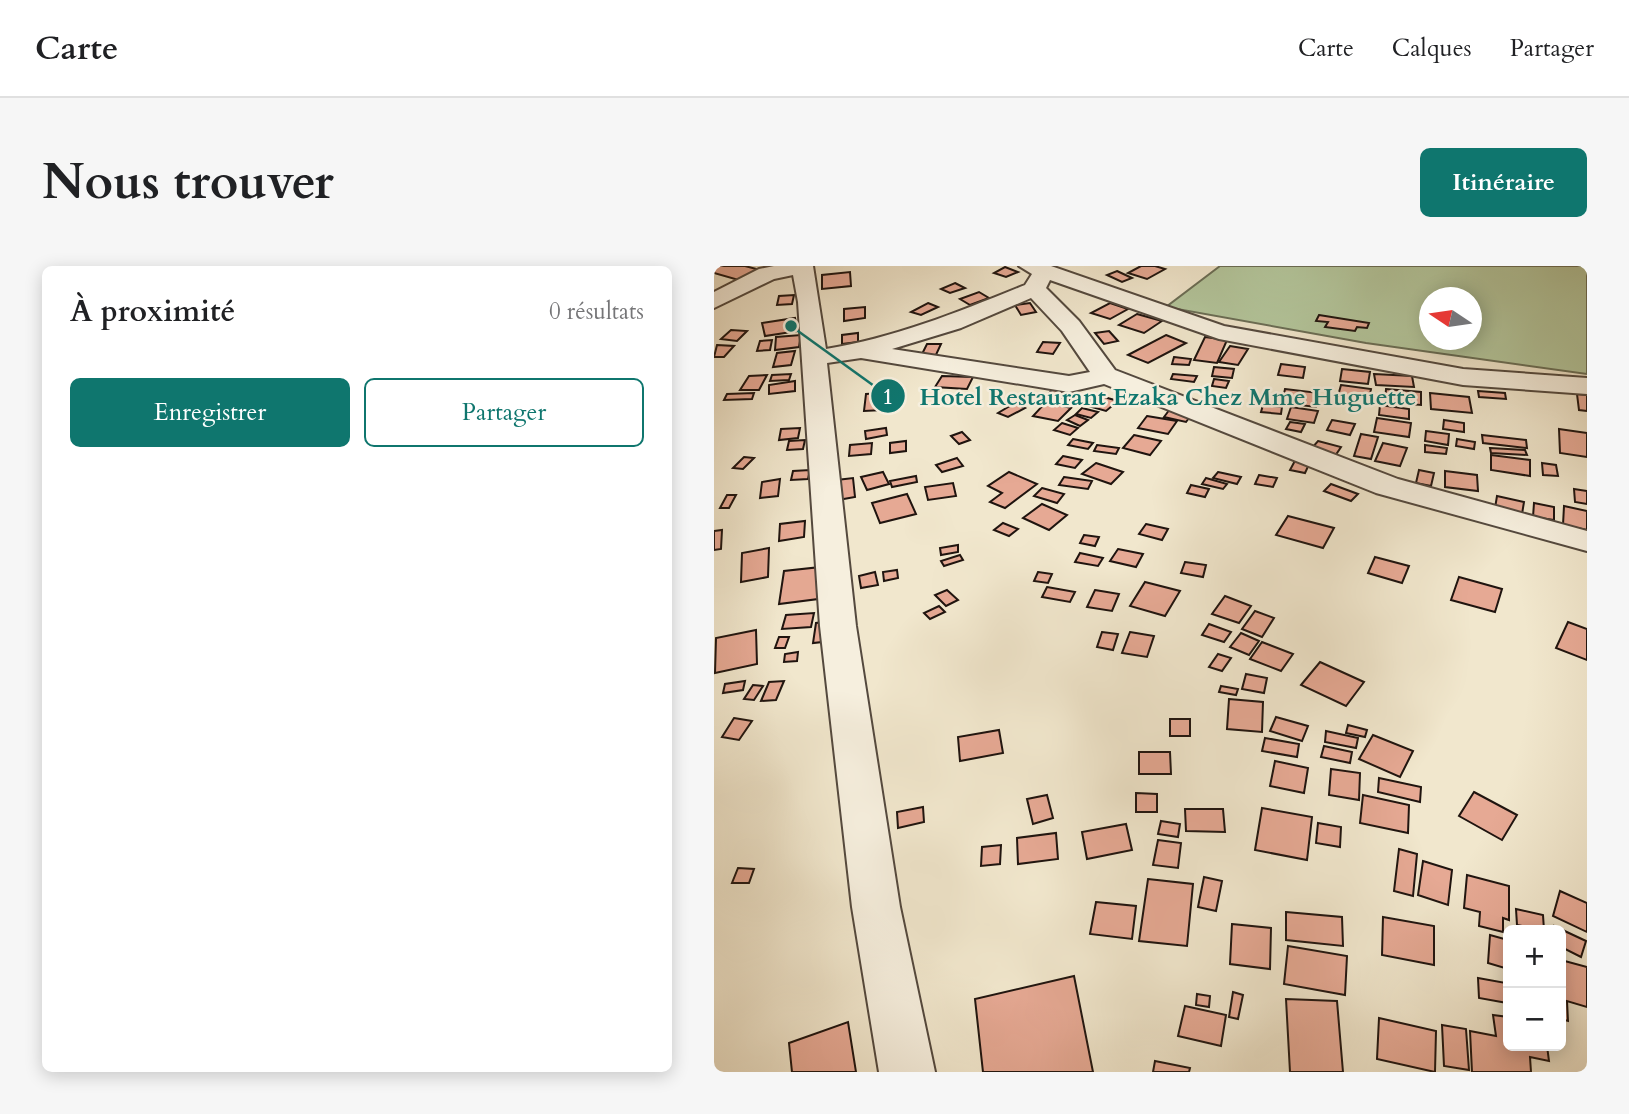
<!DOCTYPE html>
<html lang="fr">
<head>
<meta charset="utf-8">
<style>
  :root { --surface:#fff; --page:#f6f6f6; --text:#202124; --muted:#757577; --line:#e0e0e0; --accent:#0f766e }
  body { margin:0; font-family:Cardo,serif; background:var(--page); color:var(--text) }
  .controls { position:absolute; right:21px; bottom:21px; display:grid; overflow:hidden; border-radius:10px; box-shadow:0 4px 18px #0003 }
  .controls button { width:63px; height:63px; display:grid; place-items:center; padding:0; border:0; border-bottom:2px solid var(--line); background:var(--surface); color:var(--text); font:35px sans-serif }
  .compass { position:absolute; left:705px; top:21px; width:63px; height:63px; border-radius:50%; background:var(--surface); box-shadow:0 4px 18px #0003; rotate:283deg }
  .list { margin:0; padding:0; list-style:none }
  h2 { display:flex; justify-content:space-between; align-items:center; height:91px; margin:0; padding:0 28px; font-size:30px }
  h2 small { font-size:23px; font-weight:400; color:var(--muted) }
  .actions { display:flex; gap:14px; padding:21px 28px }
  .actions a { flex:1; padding:16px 0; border:2px solid var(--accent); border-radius:10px; text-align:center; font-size:24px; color:var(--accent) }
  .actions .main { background:var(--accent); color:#fff }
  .map { position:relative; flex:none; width:873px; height:806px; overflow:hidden; border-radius:10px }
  header { display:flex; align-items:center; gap:42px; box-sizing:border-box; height:98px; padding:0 35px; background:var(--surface); border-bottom:2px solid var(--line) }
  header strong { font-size:33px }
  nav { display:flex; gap:38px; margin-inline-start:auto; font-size:24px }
  .intro { display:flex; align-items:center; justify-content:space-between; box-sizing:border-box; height:168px; padding:0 42px }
  h1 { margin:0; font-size:49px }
  .button { padding:18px 32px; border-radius:10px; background:var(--accent); color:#fff; font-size:24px; font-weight:700 }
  main { display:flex; gap:42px; padding:0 42px }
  aside { flex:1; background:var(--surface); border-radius:10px; box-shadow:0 4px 18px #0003 }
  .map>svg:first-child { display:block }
</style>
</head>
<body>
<header>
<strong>Carte</strong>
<nav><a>Carte</a><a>Calques</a><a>Partager</a></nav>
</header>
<div class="intro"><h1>Nous trouver</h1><a class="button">Itinéraire</a></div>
<main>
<aside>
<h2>À proximité<small>0 résultats</small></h2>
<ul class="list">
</ul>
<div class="actions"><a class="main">Enregistrer</a><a>Partager</a></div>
</aside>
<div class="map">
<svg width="873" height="806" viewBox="0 0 873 806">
  <rect width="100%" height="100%" fill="#f1e7cd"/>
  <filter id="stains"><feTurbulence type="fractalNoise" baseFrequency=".00286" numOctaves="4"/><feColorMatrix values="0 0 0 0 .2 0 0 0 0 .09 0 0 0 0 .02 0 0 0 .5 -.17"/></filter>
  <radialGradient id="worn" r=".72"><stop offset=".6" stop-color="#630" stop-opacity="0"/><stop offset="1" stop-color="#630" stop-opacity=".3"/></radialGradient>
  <path fill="#b4c79d" stroke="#6a6e56" stroke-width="2" fill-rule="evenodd" d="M506,0H873V108L652,77L452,41ZM716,32H758V74H716Z"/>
  <g fill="#e6a994" stroke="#1f140f" stroke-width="2">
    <polygon points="0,0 31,0 50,5 28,15 0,7"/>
    <polygon points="427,0 441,0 451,3 433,13 414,7"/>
    <polygon points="291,1 304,6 292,11 280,7"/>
    <polygon points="403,5 418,12 408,16 393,9"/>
    <polygon points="136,6 137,20 108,23 108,9"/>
    <polygon points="241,17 251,22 236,27 227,23"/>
    <polygon points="265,26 275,32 256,39 246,33"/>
    <polygon points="80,29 78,38 63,39 65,30"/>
    <polygon points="214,37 224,41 207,49 197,46"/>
    <polygon points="316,37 322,46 307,49 301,39"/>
    <polygon points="396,37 414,43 396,53 377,47"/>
    <polygon points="151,41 151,52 130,55 130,43"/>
    <polygon points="423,48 448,55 430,67 405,59"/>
    <polygon points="605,49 655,57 653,62 643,61 641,65 611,61 614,56 602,55"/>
    <polygon points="81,52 84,65 51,70 48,57"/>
    <polygon points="17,64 33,65 23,75 7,73"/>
    <polygon points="395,65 404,75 390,78 381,67"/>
    <polygon points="144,67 144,76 128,78 128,69"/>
    <polygon points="87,69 85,81 61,84 62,71"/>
    <polygon points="452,69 472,77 434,97 414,89"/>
    <polygon points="491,71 513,74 503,97 480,94"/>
    <polygon points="58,74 56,84 43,85 46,75"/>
    <polygon points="329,76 346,77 339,88 323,86"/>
    <polygon points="213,78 227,78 221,91 207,90"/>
    <polygon points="3,79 20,80 10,91 0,91"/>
    <polygon points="516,80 534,83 524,99 505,96"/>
    <polygon points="81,85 77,99 59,101 63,87"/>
    <polygon points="460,91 477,93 475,99 458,98"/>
    <polygon points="567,98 591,101 589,112 564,109"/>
    <polygon points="500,101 520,103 518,112 498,110"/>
    <polygon points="628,103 656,106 654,118 626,115"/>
    <polygon points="77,108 75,114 56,115 58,109"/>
    <polygon points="459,108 483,110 480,116 457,113"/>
    <polygon points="660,108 698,110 700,121 662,119"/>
    <polygon points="53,109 45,124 26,124 35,110"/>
    <polygon points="228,110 259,111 253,123 221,121"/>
    <polygon points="500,113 515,115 512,122 498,120"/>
    <polygon points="81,115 81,125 55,128 55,119"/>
    <polygon points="627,119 657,123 655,134 624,130"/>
    <polygon points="341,122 362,128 355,134 334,128"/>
    <polygon points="571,123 605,127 602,141 568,137"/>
    <polygon points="672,123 707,126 707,139 671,136"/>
    <polygon points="764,125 791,127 792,133 765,131"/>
    <polygon points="40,127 38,133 10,134 13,128"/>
    <polygon points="170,127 169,144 150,145 152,128"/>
    <polygon points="716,127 755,131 758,147 717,143"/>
    <polygon points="863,128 873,129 873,145 865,144"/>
    <polygon points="383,129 404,135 392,145 371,139"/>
    <polygon points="332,136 357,142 344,155 319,150"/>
    <polygon points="301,137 311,142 294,151 284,147"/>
    <polygon points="549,139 568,141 567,148 547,146"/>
    <polygon points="666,139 695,143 695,153 665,149"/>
    <polygon points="577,141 604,145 600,157 573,153"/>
    <polygon points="368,142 384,146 377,152 362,148"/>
    <polygon points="456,143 478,148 472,156 450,151"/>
    <polygon points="361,149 374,154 366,160 353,154"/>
    <polygon points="433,150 463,155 454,168 424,162"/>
    <polygon points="663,152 697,157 695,171 660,166"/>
    <polygon points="618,154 641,158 636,169 613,164"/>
    <polygon points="730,154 750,157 750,166 729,163"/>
    <polygon points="576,156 591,158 587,166 572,163"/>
    <polygon points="348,157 364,162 356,169 340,164"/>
    <polygon points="86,162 84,172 65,174 67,163"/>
    <polygon points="172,162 173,169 152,173 151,165"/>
    <polygon points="845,163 873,167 873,191 846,187"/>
    <polygon points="712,165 735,168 734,179 711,175"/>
    <polygon points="248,166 256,174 245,178 237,170"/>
    <polygon points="647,168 664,171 657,193 640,190"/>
    <polygon points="420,169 447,175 436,189 409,182"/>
    <polygon points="768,169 812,174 813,182 769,177"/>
    <polygon points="359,173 379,177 374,183 354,179"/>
    <polygon points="743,173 761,176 760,183 742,180"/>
    <polygon points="91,174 89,183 73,184 75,175"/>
    <polygon points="192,175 192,185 176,187 176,177"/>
    <polygon points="604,175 627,181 621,190 597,183"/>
    <polygon points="158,177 157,188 135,190 136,179"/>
    <polygon points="669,177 693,182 686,200 661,195"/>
    <polygon points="383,179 405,182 402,188 380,185"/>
    <polygon points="711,179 733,182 732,188 711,186"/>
    <polygon points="776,182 811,184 813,189 777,187"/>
    <polygon points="777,189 816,194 816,210 777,204"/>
    <polygon points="349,190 368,194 361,202 342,198"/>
    <polygon points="30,191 40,192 29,203 19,202"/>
    <polygon points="583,191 597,194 591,207 576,204"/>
    <polygon points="243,192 249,200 228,206 222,199"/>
    <polygon points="382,197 409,206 397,218 368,208"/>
    <polygon points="828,197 842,199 844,210 829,209"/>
    <polygon points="96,204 94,213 77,214 79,205"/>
    <polygon points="705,204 720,207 717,220 702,217"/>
    <polygon points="731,205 763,209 764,225 731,221"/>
    <polygon points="169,206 175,218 153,224 147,211"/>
    <polygon points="295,206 323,218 291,242 276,236 288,227 274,220"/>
    <polygon points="504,206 527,211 523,218 499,212"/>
    <polygon points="545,209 563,212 559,221 541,218"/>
    <polygon points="202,210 203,216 178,221 176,215"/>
    <polygon points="350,211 378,215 374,223 345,219"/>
    <polygon points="139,212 141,231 124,234 123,214"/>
    <polygon points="492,212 513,218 509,223 488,218"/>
    <polygon points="66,213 64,230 46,232 48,216"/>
    <polygon points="239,217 242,230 214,234 211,221"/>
    <polygon points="617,218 644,228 637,235 610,225"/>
    <polygon points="477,219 495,223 491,231 473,227"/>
    <polygon points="328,222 350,228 343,237 320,230"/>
    <polygon points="860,223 873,225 873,238 861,236"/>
    <polygon points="193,228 202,248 166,257 158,237"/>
    <polygon points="13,229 22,229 15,242 6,242"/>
    <polygon points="783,230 810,236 808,248 781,242"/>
    <polygon points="820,237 840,241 840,254 819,251"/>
    <polygon points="328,238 353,249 335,264 309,252"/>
    <polygon points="850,240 873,245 873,264 849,259"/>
    <polygon points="574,250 620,262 609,282 562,269"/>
    <polygon points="91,255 90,271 65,275 66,258"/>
    <polygon points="289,257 304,263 295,270 280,264"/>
    <polygon points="432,258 454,263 448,274 425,268"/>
    <polygon points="8,264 7,283 0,284 0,265"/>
    <polygon points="370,269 385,271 381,280 366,277"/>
    <polygon points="244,279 244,286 227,289 226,282"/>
    <polygon points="55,282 54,311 27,316 28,287"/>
    <polygon points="404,283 429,288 422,301 396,295"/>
    <polygon points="366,287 389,292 384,300 361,296"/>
    <polygon points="246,289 249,294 230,300 227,295"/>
    <polygon points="661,291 695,300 688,317 654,307"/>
    <polygon points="471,296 492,299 489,311 467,307"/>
    <polygon points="107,301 104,333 65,338 70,305"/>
    <polygon points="183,304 184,312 170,315 169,306"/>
    <polygon points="161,306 164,319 147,322 145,310"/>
    <polygon points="324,306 338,308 334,317 320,315"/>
    <polygon points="745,311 788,323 781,346 737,334"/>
    <polygon points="431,316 466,325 451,350 416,340"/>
    <polygon points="333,321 361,326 356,336 328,331"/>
    <polygon points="233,324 244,334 232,340 221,329"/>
    <polygon points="381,324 405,328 398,345 373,341"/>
    <polygon points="511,330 537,340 525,357 498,348"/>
    <polygon points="225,340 231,346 216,353 210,347"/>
    <polygon points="541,345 560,352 548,371 528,363"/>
    <polygon points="100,347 97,361 68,363 72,349"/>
    <polygon points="119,355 117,375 99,377 102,357"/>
    <polygon points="854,356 873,363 873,394 842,382"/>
    <polygon points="495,358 517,366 510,376 488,369"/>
    <polygon points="42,364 43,398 1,407 2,372"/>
    <polygon points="388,366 404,368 399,384 383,381"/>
    <polygon points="416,366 440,370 433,391 408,387"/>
    <polygon points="527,367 545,375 535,389 516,381"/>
    <polygon points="65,371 75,371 71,382 61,382"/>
    <polygon points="548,376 579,388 567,405 536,393"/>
    <polygon points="84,386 83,395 70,396 71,388"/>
    <polygon points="504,388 517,392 508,405 495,401"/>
    <polygon points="606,396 650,416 632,440 587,419"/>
    <polygon points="532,408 553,412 550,427 528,423"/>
    <polygon points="31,415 29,424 9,427 11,418"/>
    <polygon points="70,415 62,434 47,435 55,416"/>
    <polygon points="39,419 49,420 40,434 30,433"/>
    <polygon points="507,420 524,423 522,429 505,426"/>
    <polygon points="515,433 549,436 548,466 513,463"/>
    <polygon points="562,451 594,460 588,475 556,465"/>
    <polygon points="20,452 38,455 25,474 8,471"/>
    <rect x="456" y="453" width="20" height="17"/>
    <polygon points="634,459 653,464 651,471 632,467"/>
    <polygon points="285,464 289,487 246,495 244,471"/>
    <polygon points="612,465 644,472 642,482 611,476"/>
    <polygon points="659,469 699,485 686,511 645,493"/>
    <polygon points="551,472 585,478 583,491 548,485"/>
    <polygon points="610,480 638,486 636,497 607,491"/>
    <polygon points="425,486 456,486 457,508 425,508"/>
    <polygon points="561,495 594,502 590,527 556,520"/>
    <polygon points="617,503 646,507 645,534 615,529"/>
    <polygon points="665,512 707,521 706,536 664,526"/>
    <polygon points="760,526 803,549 788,574 745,550"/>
    <polygon points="422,527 443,528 443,546 422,546"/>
    <polygon points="333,529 339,552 319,558 313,533"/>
    <polygon points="649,529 695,539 694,567 646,557"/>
    <polygon points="209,541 210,556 184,562 183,546"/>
    <polygon points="548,542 598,551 593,594 541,584"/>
    <polygon points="471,543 509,543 511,566 472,565"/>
    <polygon points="447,555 466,558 464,571 444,568"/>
    <polygon points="604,557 627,561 626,581 602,577"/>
    <polygon points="412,558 418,584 373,593 368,566"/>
    <polygon points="342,567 344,593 304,598 303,572"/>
    <polygon points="444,574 467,577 464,602 439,599"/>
    <polygon points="287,579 286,598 267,600 268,581"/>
    <polygon points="685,583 703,588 699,630 680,625"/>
    <polygon points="709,595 738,604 734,639 704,629"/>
    <polygon points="24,602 40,603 35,617 18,617"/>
    <polygon points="753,609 795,620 795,654 789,652 789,666 765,660 766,646 750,642"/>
    <polygon points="490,611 508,615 502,645 484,641"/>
    <polygon points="434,613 479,618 473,680 425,675"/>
    <polygon points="846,625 873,637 873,666 839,650"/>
    <polygon points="382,636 422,640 418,673 376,668"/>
    <polygon points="802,643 829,649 830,664 803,659"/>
    <polygon points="572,646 628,651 629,680 572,674"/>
    <polygon points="669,651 720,660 720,699 668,689"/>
    <polygon points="518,658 557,662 556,703 516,698"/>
    <polygon points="840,660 872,675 867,691 847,681 847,664 839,664"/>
    <polygon points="776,669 794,674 794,703 774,697"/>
    <polygon points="574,680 633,690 631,729 570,718"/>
    <polygon points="847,694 873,701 873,741 853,735 854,755 847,753"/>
    <polygon points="360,710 379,806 269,806 261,733"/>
    <polygon points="764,712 792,717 793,737 765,732"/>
    <polygon points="519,726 529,729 524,753 515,751"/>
    <polygon points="483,728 496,730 495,741 482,739"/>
    <polygon points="572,733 623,735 629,806 576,806"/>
    <polygon points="471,740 512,749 507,780 464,770"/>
    <polygon points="779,749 794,751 794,780 833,780 835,795 816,791 817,806 758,806 756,765 782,770"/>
    <polygon points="665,752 722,765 721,806 663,793"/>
    <polygon points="134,756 142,806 78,806 75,777"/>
    <polygon points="728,759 752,763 755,804 730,800"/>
    <polygon points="441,795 476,802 475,806 439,806"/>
  </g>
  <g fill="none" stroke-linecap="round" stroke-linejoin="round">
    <g stroke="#54493e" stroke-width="4">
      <path id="minor" d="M60,0H99L112,83C181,72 247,45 311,19L318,8L305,0H337L510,60L749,103L873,112V128L749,119L505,73L336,14L332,22L365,55L401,104L684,213L873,265V285L662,227L390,118L355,126L147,92L113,97L142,360L186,641L221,806H165L138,641L106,360L84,36L79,9L60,13L0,42V26L45,3ZM317,32L348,65L376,106L355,110L178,83L247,62Z"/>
    </g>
    <use href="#minor" fill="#f6efde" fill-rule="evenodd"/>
  </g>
  <path fill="none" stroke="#0f766e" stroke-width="2.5" d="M77 60L174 130"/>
  <g fill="#0f766e" stroke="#f6efde" stroke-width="2.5">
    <circle cx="77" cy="60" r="7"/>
    <circle cx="174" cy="130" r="18"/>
  </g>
  <g font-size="21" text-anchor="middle" font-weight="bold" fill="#fff">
    <text x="174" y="138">1</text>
  </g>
  <g font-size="24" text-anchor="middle" font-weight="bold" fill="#0f766e" stroke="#f6efde" stroke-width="5" stroke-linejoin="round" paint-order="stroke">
    <text x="454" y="139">Hotel Restaurant Ezaka Chez Mme Huguette</text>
  </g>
  <rect width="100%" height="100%" filter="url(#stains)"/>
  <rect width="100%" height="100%" fill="url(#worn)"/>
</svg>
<div class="controls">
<button>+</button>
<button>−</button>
</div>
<svg class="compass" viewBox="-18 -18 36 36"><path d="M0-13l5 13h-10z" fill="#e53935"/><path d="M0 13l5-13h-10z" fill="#757577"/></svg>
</div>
</main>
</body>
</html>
